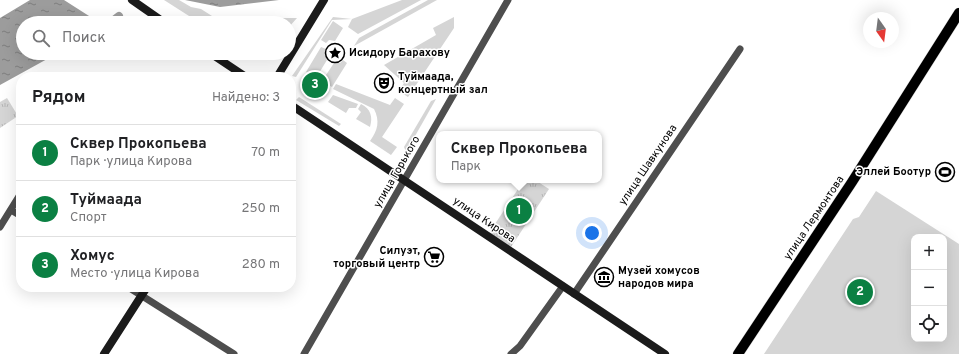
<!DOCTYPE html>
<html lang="ru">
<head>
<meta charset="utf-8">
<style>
  :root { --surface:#fff; --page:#f2f2f2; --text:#202124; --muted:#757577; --line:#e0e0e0; --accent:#0b8043 }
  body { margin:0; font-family:Overpass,sans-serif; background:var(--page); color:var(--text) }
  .controls { position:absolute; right:12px; bottom:12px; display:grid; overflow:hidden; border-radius:8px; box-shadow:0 4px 16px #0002 }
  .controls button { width:36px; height:36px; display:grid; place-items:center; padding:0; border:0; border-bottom:1px solid var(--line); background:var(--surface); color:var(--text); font:20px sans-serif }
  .compass { position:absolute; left:863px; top:12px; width:36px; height:36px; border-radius:50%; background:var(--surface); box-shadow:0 4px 16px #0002; rotate:166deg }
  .you { position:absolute; left:592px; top:233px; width:14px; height:14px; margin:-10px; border:3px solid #fff; border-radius:50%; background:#1a73e8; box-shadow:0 0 0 6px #1a73e833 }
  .badge { display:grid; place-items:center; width:26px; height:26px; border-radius:50%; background:var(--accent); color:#fff; font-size:13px; font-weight:700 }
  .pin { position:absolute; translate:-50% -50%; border:2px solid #fff; box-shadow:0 1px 4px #0006 }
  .popup { position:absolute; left:436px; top:131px; width:166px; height:52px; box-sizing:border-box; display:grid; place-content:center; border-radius:8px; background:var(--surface); filter:drop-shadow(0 1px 3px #0005); font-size:13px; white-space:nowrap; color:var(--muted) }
  .popup b { font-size:15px; color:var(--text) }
  .popup::after { content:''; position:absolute; left:50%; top:100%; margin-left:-8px; border:8px solid transparent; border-top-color:var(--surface) }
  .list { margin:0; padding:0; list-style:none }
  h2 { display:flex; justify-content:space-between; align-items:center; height:52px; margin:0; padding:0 16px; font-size:17px }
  h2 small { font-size:13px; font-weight:400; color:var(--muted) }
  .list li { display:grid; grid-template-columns:26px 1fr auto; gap:12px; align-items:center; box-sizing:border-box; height:56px; padding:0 16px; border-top:1px solid var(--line) }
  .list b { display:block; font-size:15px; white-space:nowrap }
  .list p { margin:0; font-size:13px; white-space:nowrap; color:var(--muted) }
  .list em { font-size:13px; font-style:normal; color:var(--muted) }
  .icon { flex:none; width:22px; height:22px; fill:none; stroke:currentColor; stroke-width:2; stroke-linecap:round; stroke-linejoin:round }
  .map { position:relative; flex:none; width:959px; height:354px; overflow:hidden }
  .search { position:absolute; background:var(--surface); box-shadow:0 4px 16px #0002; left:16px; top:16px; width:280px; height:44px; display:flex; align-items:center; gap:10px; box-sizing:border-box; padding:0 14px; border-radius:22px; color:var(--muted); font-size:15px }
  .panel { position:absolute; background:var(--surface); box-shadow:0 4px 16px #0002; left:16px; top:72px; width:280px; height:220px; border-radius:16px }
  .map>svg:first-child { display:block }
</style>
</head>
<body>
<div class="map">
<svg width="959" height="354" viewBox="0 0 959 354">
  <defs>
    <pattern id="park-tufts" width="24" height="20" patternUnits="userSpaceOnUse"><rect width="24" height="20" fill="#d5d5d5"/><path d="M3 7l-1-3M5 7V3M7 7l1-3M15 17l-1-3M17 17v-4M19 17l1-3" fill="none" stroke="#b5b5b5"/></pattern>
    <pattern id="water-ripples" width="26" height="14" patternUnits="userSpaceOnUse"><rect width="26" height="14" fill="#9c9c9c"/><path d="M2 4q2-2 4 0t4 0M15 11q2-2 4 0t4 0" fill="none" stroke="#7d7d7d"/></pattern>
  </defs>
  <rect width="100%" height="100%" fill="#fff"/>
  <g fill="#d5d5d5" fill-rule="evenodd">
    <polygon points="164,0 179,0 191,7 201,9 223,23 200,23"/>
    <polygon points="402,0 421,0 358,34 348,27 352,19 332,20 296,77 292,76 333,17 352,19"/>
    <polygon points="428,0 437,0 354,46 359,38"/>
    <polygon points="454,17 454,28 408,97 399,91 404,83 384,65 436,35 433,28"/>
    <polygon points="264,18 297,18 289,27 289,23 247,23"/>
    <polygon points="333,21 343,28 335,41 329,40 326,43 321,40"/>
    <polygon points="321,47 326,49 325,54 327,60 316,78 306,72"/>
    <polygon points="343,60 347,63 332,87 322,81 334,63 340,63"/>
    <path d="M336,84L390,105L395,98L404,104L382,137L397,147L391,155L370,141C378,130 380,121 374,109L333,89Z"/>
    <polygon points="333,95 358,104 356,108 349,108 346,113 328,102"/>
    <polygon points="299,97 341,124 339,126 296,100"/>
    <polygon points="436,99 406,152 404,147 431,101"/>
    <path d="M361,104C371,109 373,117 370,127L356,119L361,112L358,109Z"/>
    <path d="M876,191L959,244V354H764L853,219L859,217ZM914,237H944V339H914Z"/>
  </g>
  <g fill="url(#park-tufts)">
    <polygon points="7,98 18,116 0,128 0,102"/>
    <polygon points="524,180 535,180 549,189 511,247 489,233"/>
  </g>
  <g fill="url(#water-ripples)">
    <polygon points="30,0 64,0 100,23 23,23 23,53 58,53 0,85 0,18"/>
    <polygon points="185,0 279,0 220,7"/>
  </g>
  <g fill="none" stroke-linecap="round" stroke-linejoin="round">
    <polyline stroke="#9c9c9c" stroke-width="8" points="110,23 119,16"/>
    <g stroke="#dbdbdb" stroke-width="11">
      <polyline id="primary" points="738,354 852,182 959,13"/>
    </g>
    <g stroke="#4e4e4e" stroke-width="7">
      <polyline points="11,210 21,216"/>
      <polyline points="0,227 21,193"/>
      <polyline points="128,287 234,354"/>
      <polyline points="574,294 740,49"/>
      <polyline points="304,354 508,0"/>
      <polyline points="511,354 520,346 563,286"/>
    </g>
    <g stroke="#1b1b1b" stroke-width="8">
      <polyline points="132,0 165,23"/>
      <polyline points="210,53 246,77"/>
      <polyline points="277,77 324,0"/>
      <polyline points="291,105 665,354"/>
      <polyline points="104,354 147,287"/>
    </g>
    <use href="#primary" stroke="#000" stroke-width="10"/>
  </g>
  <defs>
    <g id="sight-ring" transform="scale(1)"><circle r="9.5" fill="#fff" stroke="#000" stroke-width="1.5"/><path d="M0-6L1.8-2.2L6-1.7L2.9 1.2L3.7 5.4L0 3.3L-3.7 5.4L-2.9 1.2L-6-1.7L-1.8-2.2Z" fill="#000"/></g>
    <g id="theatre-ring" transform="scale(1)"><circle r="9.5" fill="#fff" stroke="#000" stroke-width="1.5"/><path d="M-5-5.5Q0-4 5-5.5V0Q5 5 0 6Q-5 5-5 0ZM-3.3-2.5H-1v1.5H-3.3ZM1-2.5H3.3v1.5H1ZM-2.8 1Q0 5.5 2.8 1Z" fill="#000"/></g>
    <g id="stadium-ring" transform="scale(1)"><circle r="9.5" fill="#fff" stroke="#000" stroke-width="1.5"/><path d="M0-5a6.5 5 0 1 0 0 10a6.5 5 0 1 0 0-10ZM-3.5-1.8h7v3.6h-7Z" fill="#000"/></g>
    <g id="supermarket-ring" transform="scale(1)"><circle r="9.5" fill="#fff" stroke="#000" stroke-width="1.5"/><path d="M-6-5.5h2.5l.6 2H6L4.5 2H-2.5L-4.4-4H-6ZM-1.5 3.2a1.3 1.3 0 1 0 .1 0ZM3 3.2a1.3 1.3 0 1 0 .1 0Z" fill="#000"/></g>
    <g id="museum-ring" transform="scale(1)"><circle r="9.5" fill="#fff" stroke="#000" stroke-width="1.5"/><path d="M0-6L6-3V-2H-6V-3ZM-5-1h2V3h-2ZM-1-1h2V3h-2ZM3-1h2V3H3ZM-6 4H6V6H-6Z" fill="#000"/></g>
  </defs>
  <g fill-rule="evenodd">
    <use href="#sight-ring" x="335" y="53"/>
    <use href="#theatre-ring" x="384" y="83"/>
    <use href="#stadium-ring" x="945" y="172"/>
    <use href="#supermarket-ring" x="434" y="257"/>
    <use href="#museum-ring" x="604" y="277"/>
  </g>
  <g text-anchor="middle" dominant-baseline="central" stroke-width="3" stroke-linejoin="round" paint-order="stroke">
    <g font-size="11" font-weight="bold" fill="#000" stroke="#fff" text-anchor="start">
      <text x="349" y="53">Исидору Барахову</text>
      <text x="398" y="77">Туймаада,<tspan x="398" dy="13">концертный зал</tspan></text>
      <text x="931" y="172" text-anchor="end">Эллей Боотур</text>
      <text x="420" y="251" text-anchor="end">Силуэт,<tspan x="420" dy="13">торговый центр</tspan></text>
      <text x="618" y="271">Музей хомусов<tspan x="618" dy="13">народов мира</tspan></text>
    </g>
    <g font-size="11" fill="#000" stroke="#fff">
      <text transform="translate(648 165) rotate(-56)">улица Шавкунова</text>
      <text transform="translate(397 172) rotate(-60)">улица Горького</text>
      <text transform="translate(814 218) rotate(-56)">улица Лермонтова</text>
      <text transform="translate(484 220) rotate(34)">улица Кирова</text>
    </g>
  </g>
</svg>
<div class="controls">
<button>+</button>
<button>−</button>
<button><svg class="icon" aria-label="locate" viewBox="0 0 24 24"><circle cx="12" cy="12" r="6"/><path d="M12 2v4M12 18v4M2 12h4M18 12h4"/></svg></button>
</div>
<svg class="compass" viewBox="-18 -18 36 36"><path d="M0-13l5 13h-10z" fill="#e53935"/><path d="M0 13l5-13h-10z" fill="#757577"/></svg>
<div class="you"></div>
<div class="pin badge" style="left:519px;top:211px">1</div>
<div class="popup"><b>Сквер Прокопьева</b>Парк</div>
<div class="pin badge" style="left:860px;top:292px">2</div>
<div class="pin badge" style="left:315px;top:85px">3</div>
<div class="search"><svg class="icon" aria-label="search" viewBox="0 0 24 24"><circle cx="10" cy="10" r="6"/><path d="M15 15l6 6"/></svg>Поиск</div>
<section class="panel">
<h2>Рядом<small>Найдено: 3</small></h2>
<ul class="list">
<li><span class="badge">1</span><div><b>Сквер Прокопьева</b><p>Парк · улица Кирова</p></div><em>70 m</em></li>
<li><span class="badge">2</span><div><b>Туймаада</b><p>Спорт</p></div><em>250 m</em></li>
<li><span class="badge">3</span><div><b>Хомус</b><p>Место · улица Кирова</p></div><em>280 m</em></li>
</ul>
</section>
</div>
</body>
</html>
